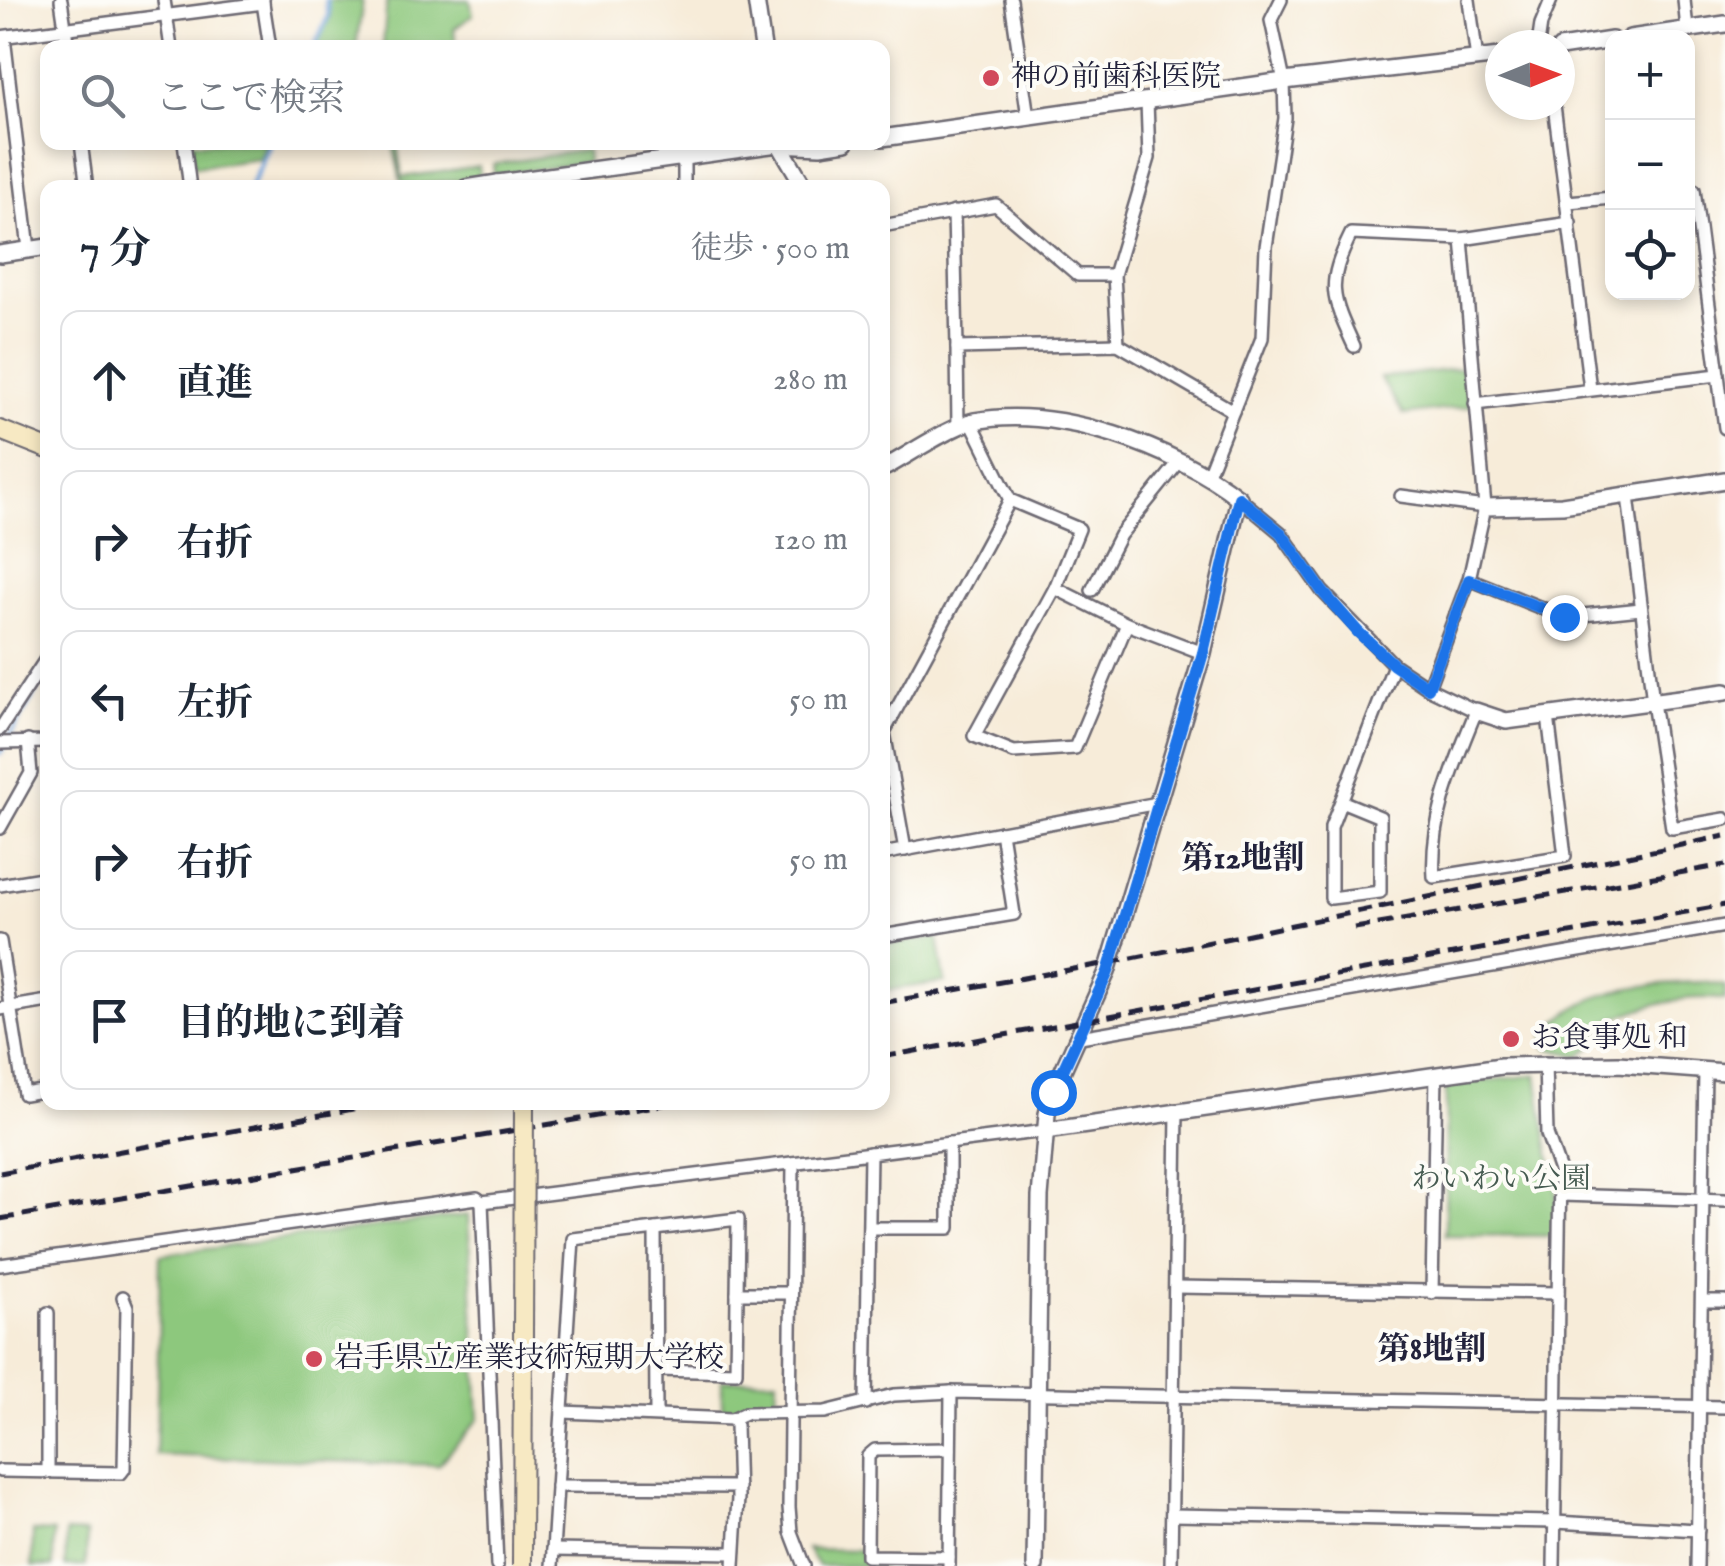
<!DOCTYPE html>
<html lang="ja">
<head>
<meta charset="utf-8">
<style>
  :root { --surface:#fff; --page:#f6f6f7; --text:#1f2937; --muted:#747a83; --line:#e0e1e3 }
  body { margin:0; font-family:"IM FELL English","Noto Serif JP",serif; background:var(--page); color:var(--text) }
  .controls { position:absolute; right:30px; top:30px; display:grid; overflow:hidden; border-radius:20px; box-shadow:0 5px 15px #0003 }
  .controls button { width:90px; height:90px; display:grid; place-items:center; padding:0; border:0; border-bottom:2px solid var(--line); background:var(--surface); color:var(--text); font:50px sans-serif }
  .compass { position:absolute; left:1485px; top:30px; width:90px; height:90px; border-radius:50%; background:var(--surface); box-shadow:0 5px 15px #0003; rotate:89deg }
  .stop { position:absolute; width:30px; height:30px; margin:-22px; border:8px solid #1a73e8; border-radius:50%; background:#fff }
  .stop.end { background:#1a73e8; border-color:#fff; box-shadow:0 2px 10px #0008 }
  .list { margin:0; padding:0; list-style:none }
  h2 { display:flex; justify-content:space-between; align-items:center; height:130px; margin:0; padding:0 40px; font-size:42px }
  h2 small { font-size:32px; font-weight:400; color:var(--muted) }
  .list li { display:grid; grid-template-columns:65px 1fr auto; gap:30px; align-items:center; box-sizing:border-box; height:140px; margin:0 20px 20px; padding:0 20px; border:2px solid var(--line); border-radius:20px }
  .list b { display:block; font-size:38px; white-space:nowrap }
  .list em { font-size:32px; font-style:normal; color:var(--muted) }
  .icon { flex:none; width:55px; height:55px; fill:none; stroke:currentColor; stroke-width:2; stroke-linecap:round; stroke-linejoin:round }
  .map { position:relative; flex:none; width:1725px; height:1566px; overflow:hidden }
  .search { position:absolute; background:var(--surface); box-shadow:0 5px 15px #0003; left:40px; top:40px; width:850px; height:110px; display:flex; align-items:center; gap:25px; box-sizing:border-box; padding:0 35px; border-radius:20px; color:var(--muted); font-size:38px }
  .panel { position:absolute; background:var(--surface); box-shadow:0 5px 15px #0003; left:40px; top:180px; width:850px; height:930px; border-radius:20px }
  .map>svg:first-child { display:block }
</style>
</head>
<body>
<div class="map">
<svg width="1725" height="1566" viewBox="0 0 1725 1566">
  <rect width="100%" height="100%" fill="#fdfcf7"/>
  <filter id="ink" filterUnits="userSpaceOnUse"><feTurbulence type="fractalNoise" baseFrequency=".01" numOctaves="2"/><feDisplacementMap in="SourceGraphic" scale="20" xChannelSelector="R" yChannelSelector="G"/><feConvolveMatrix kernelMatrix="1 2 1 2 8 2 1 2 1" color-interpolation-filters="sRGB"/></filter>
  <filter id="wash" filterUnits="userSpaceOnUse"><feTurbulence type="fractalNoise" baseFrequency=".0048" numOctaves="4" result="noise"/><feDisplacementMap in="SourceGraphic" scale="40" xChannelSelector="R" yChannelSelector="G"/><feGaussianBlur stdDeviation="2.25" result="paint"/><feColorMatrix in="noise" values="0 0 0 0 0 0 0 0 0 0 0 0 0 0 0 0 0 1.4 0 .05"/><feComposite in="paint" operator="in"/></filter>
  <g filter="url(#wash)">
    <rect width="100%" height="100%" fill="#f7ecd9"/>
    <g fill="#8dc87d" stroke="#58755c" stroke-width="2.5">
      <polygon points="327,0 363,0 356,47 316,47 330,17"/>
      <polygon points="387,0 470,0 473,15 454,29 456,47 383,47"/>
      <polygon points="191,143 191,142 266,143 259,159 194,167"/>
      <polygon points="393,143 397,143 402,177 479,166 480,177 413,186 401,182"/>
      <polygon points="586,150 587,162 494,175 493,164"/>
      <polygon points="1463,368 1470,406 1404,415 1380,378"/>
      <polygon points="938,937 945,982 888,990 883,945"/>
      <path d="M1704,982L1725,986V1000C1683,992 1639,1008 1601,1024L1596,1044L1579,1056L1546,1048L1545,1035C1580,987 1650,983 1704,982Z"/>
      <polygon points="1537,1075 1549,1153 1555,1169 1559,1236 1445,1235 1446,1085"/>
      <polygon points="468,1215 479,1419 438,1465 156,1455 160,1255"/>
      <polygon points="777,1379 776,1403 722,1409 722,1380"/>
      <polygon points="33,1531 54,1532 53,1566 32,1566"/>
      <polygon points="66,1532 87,1533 86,1566 65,1566"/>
      <polygon points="807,1549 860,1550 864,1565 884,1566 818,1566"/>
    </g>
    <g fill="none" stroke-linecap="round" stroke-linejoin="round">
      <g stroke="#71a5de" stroke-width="5">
        <polyline points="314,48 328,17 326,0"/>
        <polyline points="250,188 271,142"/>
        <polyline points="0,753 48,670"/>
      </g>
    </g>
  </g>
  <g filter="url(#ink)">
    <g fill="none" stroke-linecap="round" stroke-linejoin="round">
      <g stroke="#6d6972" stroke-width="16">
        <g id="minor">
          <polyline points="61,0 68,48"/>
          <polyline points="164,0 171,48"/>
          <polyline points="1011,0 1028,117"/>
          <polyline points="1469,0 1477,59"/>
          <polyline points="1684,0 1687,29"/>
          <polyline points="263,3 270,48"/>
          <polyline points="0,37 263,3 263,0"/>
          <polyline points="4,37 29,249"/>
          <polyline points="1538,45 1541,24 1551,0"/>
          <polyline points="1554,105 1590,389"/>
          <polyline points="81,142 87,188"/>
          <polyline points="184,142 190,188"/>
          <polyline points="684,159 684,188"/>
          <polyline points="1688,191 1694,190 1725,428"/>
          <polyline points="1568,202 1612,198"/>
          <polyline points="954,212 957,348"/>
          <polyline points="882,226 996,205 1078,275 1114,275"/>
          <polyline points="1118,344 1114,275 1149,158 1147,101"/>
          <path d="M1354,346C1331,296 1326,285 1351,234L1462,239L1570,223"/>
          <polyline points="1475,404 1718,375"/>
          <polyline points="971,421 1010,500 1079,529 1055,588 974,736 1014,752 1075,748 1127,624"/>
          <polyline points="958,428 957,348 1118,344 1233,411"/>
          <polyline points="1208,474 1262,338 1266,247 1285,118 1284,81 1271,20 1281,0"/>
          <polyline points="1401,496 1485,507"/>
          <polyline points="1628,496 1653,702 1672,828 1725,819"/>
          <path d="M1239,498L1281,533L1322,591L1394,665L1428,688L1476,711C1454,766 1430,818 1434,877L1565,856L1548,716"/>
          <polyline points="1469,579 1564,617 1641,609"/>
          <polyline points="1055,588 1127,624 1203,653"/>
          <polyline points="1092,590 1120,535 1179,462"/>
          <polyline points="1428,688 1469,579 1485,507 1462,239"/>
          <polyline points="0,729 48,656"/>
          <polyline points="0,743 48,742"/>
          <polyline points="1341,801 1380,817 1380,892 1331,898 1331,827 1394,665"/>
          <polyline points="0,828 31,773 28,741"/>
          <polyline points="905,850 884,732 1010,500"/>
          <polyline points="882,854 1158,803"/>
          <polyline points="0,885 48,877"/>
          <polyline points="882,936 1014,914 1001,832"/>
          <polyline points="0,941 24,1094 48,1090"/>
          <polyline points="0,1009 48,1001"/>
          <polyline points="1080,1037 1725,926"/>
          <polyline points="1545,1063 1547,1134 1560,1171 1554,1566"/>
          <polyline points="793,1163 789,1507 791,1532 804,1566"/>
          <polyline points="1560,1195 1725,1200"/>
          <polyline points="482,1202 497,1566"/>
          <polyline points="869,1228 949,1228 949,1143"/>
          <polyline points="655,1229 656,1415"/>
          <polyline points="0,1265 477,1198 482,1202 1045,1131"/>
          <polyline points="1176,1287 1558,1293"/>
          <polyline points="737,1293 791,1293"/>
          <polyline points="1432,1293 1436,1074"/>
          <polyline points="1702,1301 1725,1301"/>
          <polyline points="48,1313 48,1472"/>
          <polyline points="866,1403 870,1153"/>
          <polyline points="562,1412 732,1419 736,1425 738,1498 734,1566"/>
          <polyline points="732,1419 745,1413 825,1412 894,1395 951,1392 1725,1407"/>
          <polyline points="0,1471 121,1473 124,1469 127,1307 123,1297"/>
          <polyline points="557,1486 738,1487"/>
          <polyline points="1172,1515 1555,1522 1698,1530"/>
          <polyline points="553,1550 734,1553"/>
          <polyline points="949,1557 867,1556 868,1456 875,1450 950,1449"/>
          <polyline points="552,1566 573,1239 738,1219 736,1372 657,1370"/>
          <polyline points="949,1566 951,1392"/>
          <polyline points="1171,1566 1177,1110"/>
          <polyline points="1697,1566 1705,1070"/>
        </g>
      </g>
      <g stroke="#6d6972" stroke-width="20">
        <g id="tertiary">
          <polyline points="756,0 763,48"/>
          <polyline points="1630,38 1725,24"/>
          <polyline points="1560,48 1612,40"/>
          <polyline points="882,138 1284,81 1500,56"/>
          <polyline points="778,142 805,188"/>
          <polyline points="466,188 498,183"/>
          <polyline points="498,188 498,183 778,144 820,146 846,142"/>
          <polyline points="0,254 48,247"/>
          <path d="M882,462L886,467C908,455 953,425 974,421C1058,405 1174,447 1239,498L1203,653L1107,972L1053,1092L1047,1114L1040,1197L1035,1566"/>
          <polyline points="1485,507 1562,505 1725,480"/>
          <polyline points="1476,711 1506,721 1725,692"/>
          <polyline points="1045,1131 1501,1066 1618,1064 1725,1072"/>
        </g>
      </g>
      <g stroke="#6d6972" stroke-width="22">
        <polyline id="secondary" points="0,430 48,449"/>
      </g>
      <use href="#minor" stroke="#fff" stroke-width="11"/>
      <use href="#tertiary" stroke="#fff" stroke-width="15"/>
      <use href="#secondary" stroke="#f7e9c3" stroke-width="18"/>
      <g stroke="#22223b" stroke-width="5" stroke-dasharray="15 8" stroke-linecap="butt">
        <polyline points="1355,928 1725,865"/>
        <polyline points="882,1003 1108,963 1725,836"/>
        <polyline points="882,1057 1725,905"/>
        <polyline points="0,1173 392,1102"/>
        <polyline points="0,1219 679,1102"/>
      </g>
      <g stroke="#6d6972" stroke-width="22" stroke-linecap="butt">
        <polyline id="secondary-bridge" points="522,1566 524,1102"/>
      </g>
      <use href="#secondary-bridge" stroke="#f7e9c3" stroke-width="18"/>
    </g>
  </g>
  <g fill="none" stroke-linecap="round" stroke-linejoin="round" filter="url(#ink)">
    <polyline stroke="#1a73e8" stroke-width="12" points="1053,1092 1108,972 1203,653 1239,498 1281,533 1322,591 1358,632 1394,665 1428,688 1469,580 1564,617"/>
  </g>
  <g fill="#d1495b" stroke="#fdfcf7" stroke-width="4">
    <circle cx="991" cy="78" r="10"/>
    <circle cx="1511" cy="1039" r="10"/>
    <circle cx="314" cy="1359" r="10"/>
  </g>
  <g text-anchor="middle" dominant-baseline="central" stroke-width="8" stroke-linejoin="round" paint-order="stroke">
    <g font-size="30" fill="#22223b" stroke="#fdfcf7" text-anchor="start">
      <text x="1011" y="78">神の前歯科医院</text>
      <text x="1531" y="1039">お食事処 和</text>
      <text x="334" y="1359">岩手県立産業技術短期大学校</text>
    </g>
    <g font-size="30" fill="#475c52" stroke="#fdfcf7">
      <text x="1501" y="1180">わいわい公園</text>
    </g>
    <g font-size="32" font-weight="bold" fill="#22223b" stroke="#fdfcf7">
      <text x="1243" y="859">第12地割</text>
      <text x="1432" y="1350">第8地割</text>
    </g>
  </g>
</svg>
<div class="controls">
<button>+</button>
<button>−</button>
<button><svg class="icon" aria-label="locate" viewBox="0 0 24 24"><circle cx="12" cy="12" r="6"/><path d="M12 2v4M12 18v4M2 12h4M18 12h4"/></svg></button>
</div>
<svg class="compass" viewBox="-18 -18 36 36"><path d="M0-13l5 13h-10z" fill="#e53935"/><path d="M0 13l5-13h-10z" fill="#747a83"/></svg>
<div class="stop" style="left:1053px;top:1092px"></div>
<div class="stop end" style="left:1564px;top:617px"></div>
<div class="search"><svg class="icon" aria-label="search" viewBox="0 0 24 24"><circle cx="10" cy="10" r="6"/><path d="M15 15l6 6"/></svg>ここで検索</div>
<section class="panel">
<h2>7 分<small>徒歩 · 500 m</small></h2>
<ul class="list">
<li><svg class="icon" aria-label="ahead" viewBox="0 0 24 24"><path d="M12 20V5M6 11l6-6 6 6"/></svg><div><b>直進</b></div><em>280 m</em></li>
<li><svg class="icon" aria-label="right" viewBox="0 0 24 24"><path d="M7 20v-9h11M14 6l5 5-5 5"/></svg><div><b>右折</b></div><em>120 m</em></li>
<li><svg class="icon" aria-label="left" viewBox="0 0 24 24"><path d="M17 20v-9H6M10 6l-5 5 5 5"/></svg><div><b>左折</b></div><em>50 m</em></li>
<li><svg class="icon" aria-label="right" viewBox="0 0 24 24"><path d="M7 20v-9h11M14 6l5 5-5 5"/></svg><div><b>右折</b></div><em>50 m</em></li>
<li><svg class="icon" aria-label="arrive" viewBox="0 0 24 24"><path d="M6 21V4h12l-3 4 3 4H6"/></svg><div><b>目的地に到着</b></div></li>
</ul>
</section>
</div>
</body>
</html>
